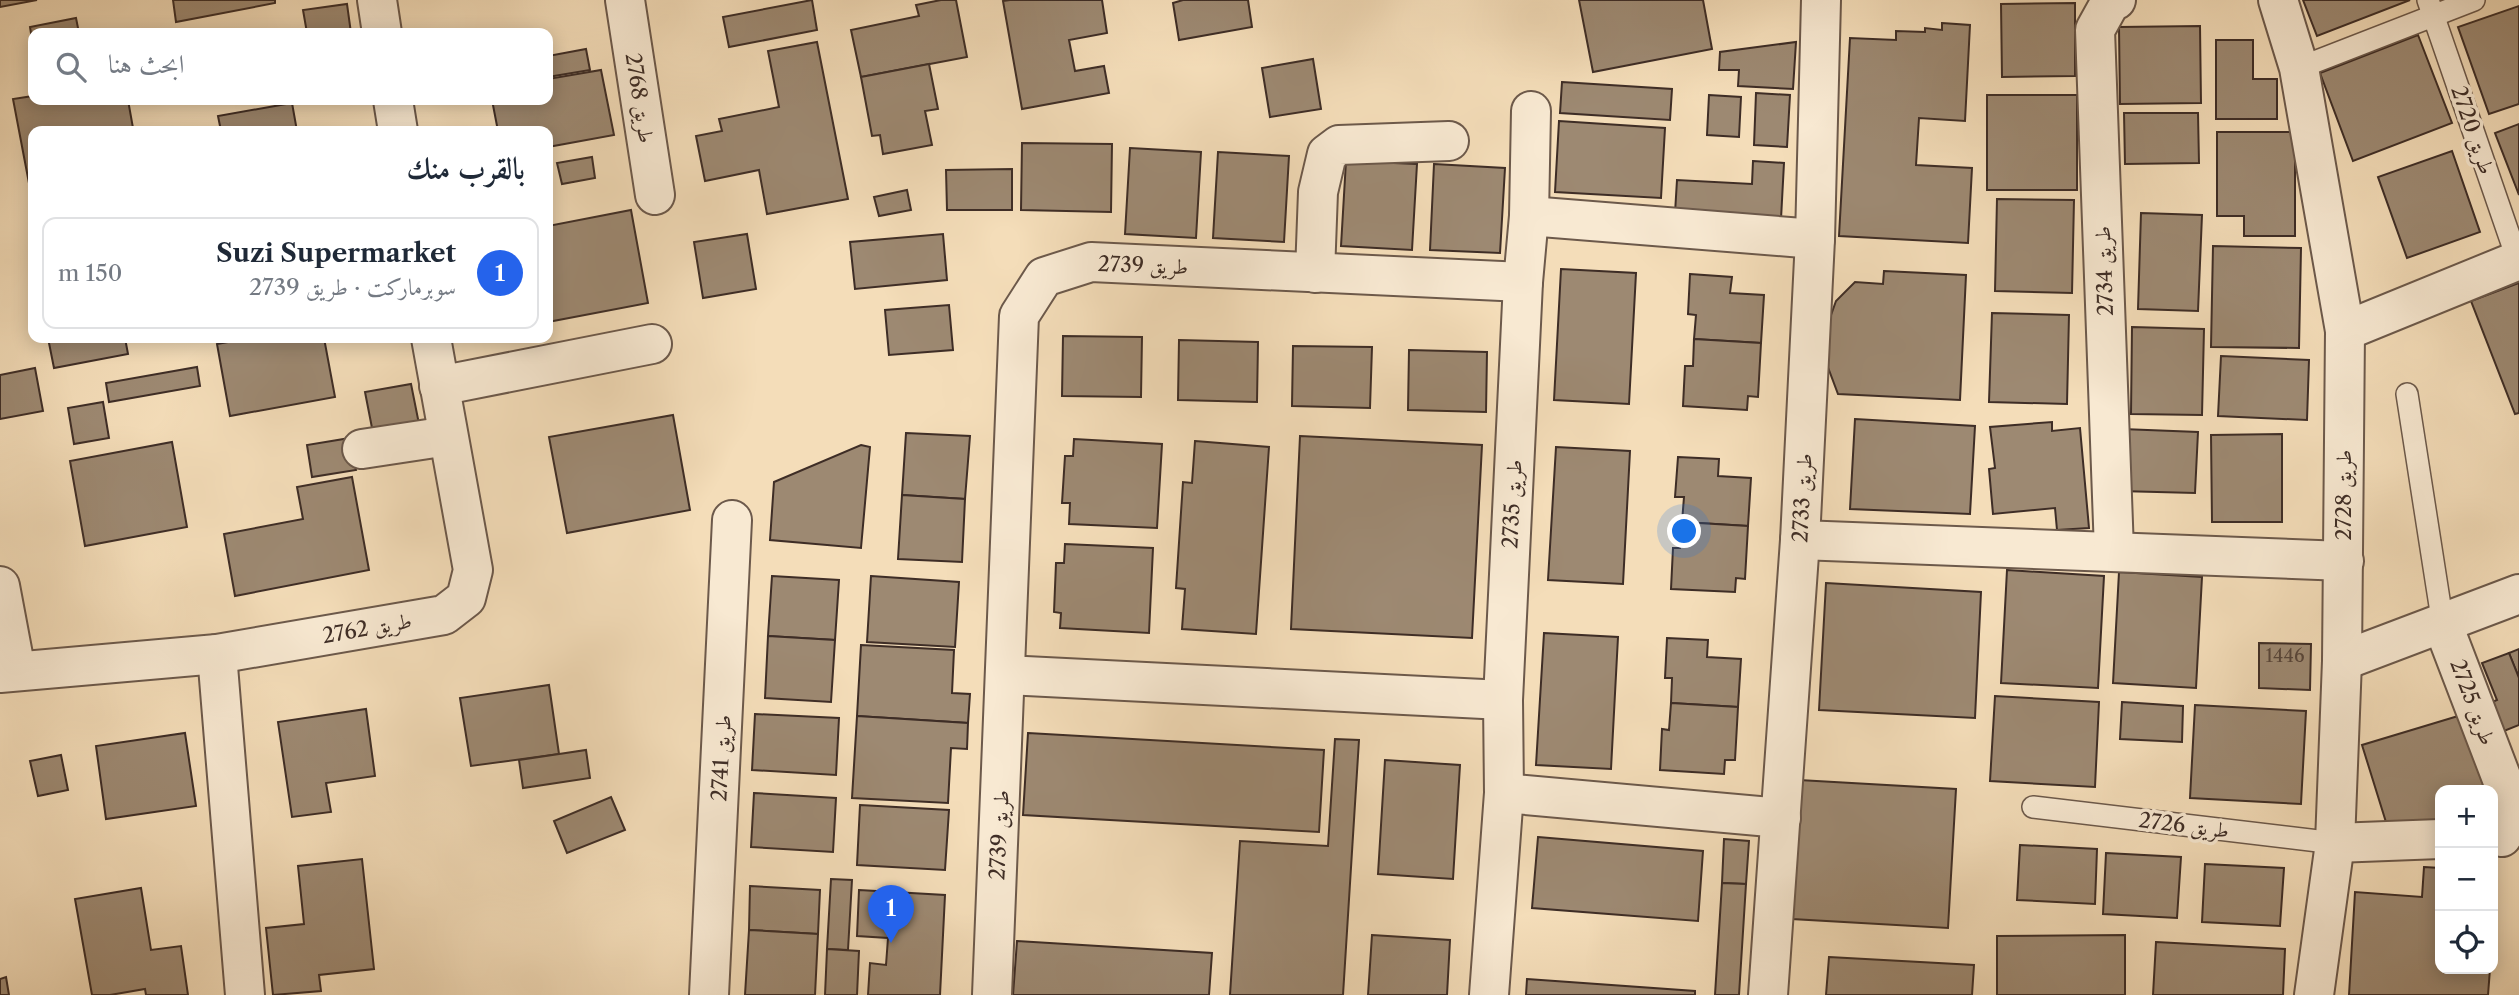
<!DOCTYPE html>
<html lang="ar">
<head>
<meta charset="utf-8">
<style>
  :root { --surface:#fff; --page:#f6f6f7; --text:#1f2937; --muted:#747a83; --line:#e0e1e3; --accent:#2563eb }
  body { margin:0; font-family:"Libre Caslon Text",Amiri,serif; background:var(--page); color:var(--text); direction:rtl }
  .controls { position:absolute; right:21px; bottom:21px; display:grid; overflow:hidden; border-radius:14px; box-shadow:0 4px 18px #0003 }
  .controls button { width:63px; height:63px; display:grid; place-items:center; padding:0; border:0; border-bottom:2px solid var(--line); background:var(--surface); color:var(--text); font:35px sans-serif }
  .you { position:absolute; left:1685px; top:532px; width:24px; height:24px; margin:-18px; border:5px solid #fff; border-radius:50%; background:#1a73e8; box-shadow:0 0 0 10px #1a73e833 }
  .badge { display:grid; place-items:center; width:46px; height:46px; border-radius:50%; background:var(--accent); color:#fff; font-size:23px; font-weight:700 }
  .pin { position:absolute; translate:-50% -58px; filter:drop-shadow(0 2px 4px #0008) }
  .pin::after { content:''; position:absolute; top:37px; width:24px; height:21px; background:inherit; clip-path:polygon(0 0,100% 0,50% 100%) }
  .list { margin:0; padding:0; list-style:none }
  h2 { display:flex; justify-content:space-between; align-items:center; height:91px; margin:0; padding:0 28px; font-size:30px }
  h2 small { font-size:23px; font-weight:400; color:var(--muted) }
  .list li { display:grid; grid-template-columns:46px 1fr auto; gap:21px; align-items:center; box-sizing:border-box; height:112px; margin:0 14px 14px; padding:0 14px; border:2px solid var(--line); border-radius:14px }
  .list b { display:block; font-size:26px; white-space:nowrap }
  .list p { margin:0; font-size:23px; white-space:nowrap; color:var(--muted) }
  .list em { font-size:23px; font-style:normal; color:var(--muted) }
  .icon { flex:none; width:38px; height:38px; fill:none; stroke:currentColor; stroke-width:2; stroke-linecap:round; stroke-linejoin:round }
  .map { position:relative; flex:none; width:2519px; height:995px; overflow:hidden; direction:ltr }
  .search { position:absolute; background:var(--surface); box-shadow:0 4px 18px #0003; left:28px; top:28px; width:525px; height:77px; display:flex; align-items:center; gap:18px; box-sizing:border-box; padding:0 24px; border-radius:14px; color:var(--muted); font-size:26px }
  .panel { position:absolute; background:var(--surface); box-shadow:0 4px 18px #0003; left:28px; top:126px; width:525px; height:217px; border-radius:14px; direction:rtl }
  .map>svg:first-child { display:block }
</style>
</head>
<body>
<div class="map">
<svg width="2519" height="995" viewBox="0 0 2519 995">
  <rect width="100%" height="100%" fill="#f4ddb9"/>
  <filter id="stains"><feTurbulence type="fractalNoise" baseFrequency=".00286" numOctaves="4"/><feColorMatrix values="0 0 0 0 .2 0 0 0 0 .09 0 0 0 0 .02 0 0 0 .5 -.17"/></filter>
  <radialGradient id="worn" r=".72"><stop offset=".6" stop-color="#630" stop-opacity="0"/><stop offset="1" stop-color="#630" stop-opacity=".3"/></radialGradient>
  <g fill="#9d8972" stroke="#3e2d26" stroke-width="2">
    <polygon points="0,0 37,0 0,7"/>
    <polygon points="173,0 275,0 275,3 176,22"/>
    <polygon points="812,0 817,30 729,47 723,17"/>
    <polygon points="941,0 956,0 967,57 861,77 851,30 919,16 916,5"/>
    <polygon points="1010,0 1102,0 1107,33 1069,40 1075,71 1104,66 1109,93 1022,109 1003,1"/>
    <polygon points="1183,0 1248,0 1252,27 1179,40 1173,3"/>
    <polygon points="1579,0 1703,0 1712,49 1593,72"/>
    <polygon points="2303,0 2410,0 2317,36"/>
    <polygon points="2075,3 2075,76 2002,77 2001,4"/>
    <polygon points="347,4 351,33 307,33 303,10"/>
    <polygon points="2519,6 2519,104 2489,114 2458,27"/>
    <polygon points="76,18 79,33 33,33 33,46 30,27"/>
    <polygon points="1942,23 1970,25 1965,121 1919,118 1916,165 1972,168 1968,243 1839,236 1850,38 1896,40 1896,31 1925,32 1925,28 1942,30"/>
    <polygon points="2200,26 2201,103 2120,104 2119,27"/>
    <polygon points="2418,35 2452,123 2353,161 2320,73"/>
    <polygon points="2216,40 2253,40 2253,79 2277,79 2277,119 2216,119"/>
    <polygon points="817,42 848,199 767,214 759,170 705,181 696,136 722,131 719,119 779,107 768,51"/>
    <polygon points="1796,42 1793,89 1738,86 1739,70 1719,70 1720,52"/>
    <polygon points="586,49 590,70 548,77 548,56"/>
    <polygon points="1313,59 1321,109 1270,117 1262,68"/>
    <polygon points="929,64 938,109 925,111 932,145 883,154 880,135 872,136 861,77"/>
    <polygon points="601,70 614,135 548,147 548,131 498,131 492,100 548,100 548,79"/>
    <polygon points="1562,82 1672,89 1670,120 1560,113"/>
    <polygon points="1756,93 1790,95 1787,147 1754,145"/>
    <polygon points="1709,95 1741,97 1739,137 1707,135"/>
    <rect x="1987" y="95" width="90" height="95"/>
    <polygon points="33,96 33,100 128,100 133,128 114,131 33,131 32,199 13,99"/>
    <polygon points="292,103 297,131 221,131 218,116"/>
    <polygon points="2124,113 2198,113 2199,163 2125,164"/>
    <polygon points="1559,121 1665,128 1661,198 1555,192"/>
    <polygon points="2519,124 2519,195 2495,133"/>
    <polygon points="2217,132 2295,132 2295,236 2244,236 2244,216 2217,216"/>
    <polygon points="1022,143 1112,144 1111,212 1021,210"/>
    <polygon points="1130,148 1201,152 1196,238 1125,234"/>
    <polygon points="2452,151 2480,232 2407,258 2378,177"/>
    <polygon points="1218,152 1289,156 1284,242 1213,238"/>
    <polygon points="592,157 595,178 562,184 557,163"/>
    <polygon points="1346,161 1417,164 1412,250 1341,246"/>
    <polygon points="1753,161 1784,163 1781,219 1675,213 1677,180 1752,184"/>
    <polygon points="1434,164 1505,168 1500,253 1430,250"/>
    <polygon points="1012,169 1012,210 947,210 946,170"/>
    <polygon points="907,190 911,210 879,216 874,197"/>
    <polygon points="1997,199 2074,200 2072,293 1995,291"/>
    <polygon points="631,210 648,303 548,322 548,226"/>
    <polygon points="2141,213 2202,215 2198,311 2138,309"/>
    <polygon points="747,234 756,289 703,298 694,242"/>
    <polygon points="943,234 947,280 855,289 850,242"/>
    <polygon points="2213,246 2301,248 2299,348 2211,347"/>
    <polygon points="1561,269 1636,273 1629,404 1554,400"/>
    <polygon points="1884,271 1966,275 1960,400 1838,394 1826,362 1825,332 1836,301 1855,282 1883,284"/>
    <polygon points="1690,274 1732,277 1730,293 1764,295 1761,343 1694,339 1696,315 1688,314"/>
    <polygon points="2519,283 2519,413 2515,414 2471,301"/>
    <polygon points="949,305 953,350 889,355 885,310"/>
    <polygon points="1992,313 2069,315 2067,404 1989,402"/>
    <polygon points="2132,327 2204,329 2202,415 2131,414"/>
    <polygon points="1063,336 1142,337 1141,397 1062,396"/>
    <polygon points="48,338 125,338 128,354 54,368"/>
    <polygon points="250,338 324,338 335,397 230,416 217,344"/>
    <polygon points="1694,339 1761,343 1758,397 1748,396 1747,410 1683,406 1685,366 1693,366"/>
    <polygon points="1179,340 1258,342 1257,402 1178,400"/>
    <polygon points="1293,346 1372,347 1370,408 1292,406"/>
    <polygon points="1409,350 1487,352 1486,412 1408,410"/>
    <polygon points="2221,356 2309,360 2307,420 2218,416"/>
    <polygon points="197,367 200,386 109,402 106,383"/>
    <polygon points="35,368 43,411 0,419 0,375"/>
    <polygon points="411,384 419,424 373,433 365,392"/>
    <polygon points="103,402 109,438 74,444 68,408"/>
    <polygon points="673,415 690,510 567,533 549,437"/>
    <polygon points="1855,419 1975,426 1970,514 1850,509"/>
    <polygon points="2052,422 2052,431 2080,428 2089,528 2057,530 2055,508 1993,514 1989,469 1995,468 1990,427"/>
    <polygon points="2122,429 2198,432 2195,493 2119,491"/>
    <polygon points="906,433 970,436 965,499 902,495"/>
    <polygon points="2282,434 2282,522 2212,522 2211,435"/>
    <polygon points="1300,436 1482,445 1472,638 1291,629"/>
    <polygon points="350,438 356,470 312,477 307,445"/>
    <polygon points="1074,439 1162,444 1157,528 1069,524 1070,503 1062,503 1065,456 1073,456"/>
    <polygon points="1195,441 1269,447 1256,634 1182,629 1185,589 1176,588 1183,482 1192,483"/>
    <polygon points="172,442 187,527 85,546 70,461"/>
    <polygon points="861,445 870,447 861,548 770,540 774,482"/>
    <polygon points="1556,447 1630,451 1623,584 1548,580"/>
    <polygon points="1678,457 1719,459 1718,476 1751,478 1748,526 1682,522 1684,497 1675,497"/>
    <polygon points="352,477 369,570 235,596 224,534 303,519 297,487"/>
    <polygon points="902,495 965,499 962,562 898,559"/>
    <polygon points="1682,522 1748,526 1745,579 1736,578 1735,592 1671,589 1673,548 1680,548"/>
    <polygon points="1065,544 1153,548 1149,633 1060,628 1061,613 1054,612 1056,563 1064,563"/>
    <polygon points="2007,570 2104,576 2098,688 2001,683"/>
    <polygon points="2119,572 2202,577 2196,688 2113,683"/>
    <polygon points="772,576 839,580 835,640 768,636"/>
    <polygon points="871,576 959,582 955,647 867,642"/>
    <polygon points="1826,583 1981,592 1975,718 1819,710"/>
    <polygon points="1544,633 1618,637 1611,769 1536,765"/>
    <polygon points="768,636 835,640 831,702 765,698"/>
    <polygon points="1667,638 1708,640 1707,657 1741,659 1738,707 1671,703 1672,678 1665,678"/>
    <polygon points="2259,643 2311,644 2310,690 2259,688"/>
    <polygon points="861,645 954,650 952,693 970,694 968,723 857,716"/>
    <polygon points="2519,649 2519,678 2509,653"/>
    <polygon points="2509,653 2519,678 2519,725 2494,735 2483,706 2497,700 2482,663"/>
    <polygon points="549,685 559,754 471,766 460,698"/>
    <polygon points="1995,696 2099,702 2095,787 1990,781"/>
    <polygon points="2122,702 2183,706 2182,742 2120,739"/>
    <polygon points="1671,703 1738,707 1735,760 1725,760 1724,774 1660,770 1662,729 1669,730"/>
    <polygon points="2195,705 2306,711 2301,804 2190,798"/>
    <polygon points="366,709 375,776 326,783 331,812 292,817 278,722"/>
    <polygon points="2468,713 2492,790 2440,790 2440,820 2390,835 2362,745"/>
    <polygon points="755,714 839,718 836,775 752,770"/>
    <polygon points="857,716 968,723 967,749 951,748 948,803 852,798"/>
    <polygon points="185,733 196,806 106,819 96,746"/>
    <polygon points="1028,733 1324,750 1319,832 1023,815"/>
    <polygon points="1335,739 1359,740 1343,995 1230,995 1240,841 1328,846"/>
    <polygon points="586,750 590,778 523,788 519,760"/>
    <polygon points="61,755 68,790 38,796 30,761"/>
    <polygon points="1385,760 1460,765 1453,879 1378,874"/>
    <polygon points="1799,780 1956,789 1948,928 1792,919"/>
    <polygon points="754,793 836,798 833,852 751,847"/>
    <polygon points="611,797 625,830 567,853 554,821"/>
    <polygon points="860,805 949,810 945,870 857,865"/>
    <polygon points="1538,837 1703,851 1698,921 1532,908"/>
    <polygon points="1724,839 1749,841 1746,884 1722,883"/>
    <polygon points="2020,845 2097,849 2095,904 2017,900"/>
    <polygon points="2106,853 2181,857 2177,918 2103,914"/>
    <polygon points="362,859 374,969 319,975 321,991 273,995 266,928 304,924 298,866"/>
    <polygon points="2205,864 2284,868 2280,926 2202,922"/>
    <polygon points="2424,867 2440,868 2440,969 2490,969 2488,995 2349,995 2355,892 2422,897"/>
    <polygon points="2493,872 2496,872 2493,924"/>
    <polygon points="831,879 852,880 848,950 827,949"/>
    <polygon points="1722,883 1746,884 1739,995 1715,995"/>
    <polygon points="750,886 820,890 818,934 749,930"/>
    <polygon points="141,888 151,950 181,946 188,995 146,995 145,989 110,995 92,995 75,899"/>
    <polygon points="859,890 945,895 940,995 868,995 870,963 886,965 888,938 857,936"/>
    <polygon points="749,930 818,934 815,995 745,995"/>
    <polygon points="1372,935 1450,940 1447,995 1368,995"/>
    <polygon points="2125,935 2125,995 1997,995 1997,936"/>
    <polygon points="1017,941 1212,953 1209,995 1013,995"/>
    <polygon points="2156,942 2285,949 2283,995 2153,995"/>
    <polygon points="827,949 859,951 857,995 825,995"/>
    <polygon points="1829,957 1974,965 1972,995 1826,995"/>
    <polygon points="6,977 9,995 0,995 0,979"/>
    <polygon points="1527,979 1695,991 1695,995 1526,995"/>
  </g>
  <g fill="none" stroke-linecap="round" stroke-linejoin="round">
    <g stroke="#6c594b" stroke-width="24">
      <g id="service">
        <polyline points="2428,0 2518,261"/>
        <polyline points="2299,68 2474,0"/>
        <polyline points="2407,394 2443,625"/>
        <polyline points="2033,807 2335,843"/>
      </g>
    </g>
    <g stroke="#6c594b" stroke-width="42">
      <g id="minor">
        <polyline points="377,0 382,33"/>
        <polyline points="625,0 655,195"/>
        <polyline points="2278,0 2299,68 2345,331 2342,661 2335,843 2314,995"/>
        <polyline points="393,100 398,131"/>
        <polyline points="1529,216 1815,239"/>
        <polyline points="1315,273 1318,192 1327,154 1339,145 1449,141"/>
        <polyline points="2345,331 2519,260"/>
        <polyline points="439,386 652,344"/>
        <polyline points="362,449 448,436"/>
        <polyline points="1800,540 2344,561"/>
        <polyline points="2114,551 2095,30 2111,1 2116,0"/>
        <polyline points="0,586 16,671"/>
        <polyline points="2443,625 2510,800 2508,826 2502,837"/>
        <polyline points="217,654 245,995"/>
        <polyline points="2342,661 2519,594"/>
        <polyline points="0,673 217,654 444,615 466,598 473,570 431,338"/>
        <polyline points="1006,675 1503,700"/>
        <polyline points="1504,793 1781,818"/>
        <polyline points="2335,843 2440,839"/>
        <polyline points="709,995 732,520"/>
        <polyline points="992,995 1019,316 1044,277 1091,262 1523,282"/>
        <polyline points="1489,995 1504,793 1503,700 1523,282 1529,216 1531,111"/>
        <polyline points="1768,995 1800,540 1815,239 1821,0"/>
      </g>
    </g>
    <use href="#service" stroke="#f8e9d2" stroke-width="21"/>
    <use href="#minor" stroke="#f8e9d2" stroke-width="38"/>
  </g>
  <g text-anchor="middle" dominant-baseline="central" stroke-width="7" stroke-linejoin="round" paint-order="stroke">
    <g font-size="18" fill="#564439">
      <text x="2285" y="656">1446</text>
    </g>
    <g font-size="21" fill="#3e2d26" stroke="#f8e9d2">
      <text transform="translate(640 98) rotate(81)">طريق 2768</text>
      <text transform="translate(2473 130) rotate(71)">طريق 2720</text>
      <text transform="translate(1143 265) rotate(2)">طريق 2739</text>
      <text transform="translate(2104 271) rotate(-92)">طريق 2734</text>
      <text transform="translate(2343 495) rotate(-90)">طريق 2728</text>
      <text transform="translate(1802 498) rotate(-87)">طريق 2733</text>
      <text transform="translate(1512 504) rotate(-87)">طريق 2735</text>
      <text transform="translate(367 628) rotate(-10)">طريق 2762</text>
      <text transform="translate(2473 702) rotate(69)">طريق 2725</text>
      <text transform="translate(721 758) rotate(-87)">طريق 2741</text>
      <text transform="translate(2184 825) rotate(7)">طريق 2726</text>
      <text transform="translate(999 835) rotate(-87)">طريق 2739</text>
    </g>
  </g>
  <rect width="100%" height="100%" filter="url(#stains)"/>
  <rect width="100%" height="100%" fill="url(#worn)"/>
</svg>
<div class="controls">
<button>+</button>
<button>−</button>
<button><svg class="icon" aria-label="locate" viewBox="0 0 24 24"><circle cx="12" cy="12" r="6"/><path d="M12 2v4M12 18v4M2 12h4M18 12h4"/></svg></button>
</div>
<div class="you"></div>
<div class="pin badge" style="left:891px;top:943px">1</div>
<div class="search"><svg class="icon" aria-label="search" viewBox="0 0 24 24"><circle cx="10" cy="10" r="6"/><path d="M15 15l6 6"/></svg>ابحث هنا</div>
<section class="panel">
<h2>بالقرب منك<small></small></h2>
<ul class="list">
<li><span class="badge">1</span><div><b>Suzi Supermarket</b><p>سوبرماركت · طريق 2739</p></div><em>150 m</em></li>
</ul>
</section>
</div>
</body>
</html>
